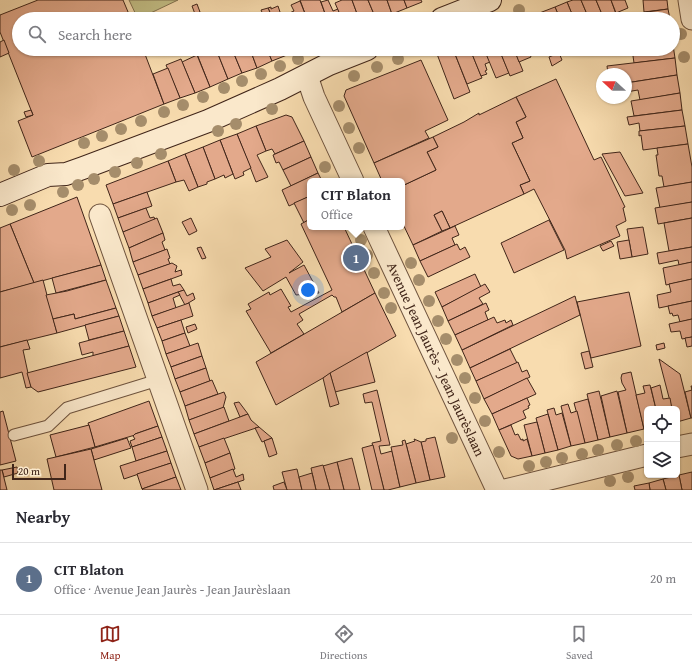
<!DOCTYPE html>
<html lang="en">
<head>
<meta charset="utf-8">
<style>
  :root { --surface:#fff; --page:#f7f7f7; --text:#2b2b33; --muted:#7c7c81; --line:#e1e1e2; --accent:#8f2418 }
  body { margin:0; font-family:"Gentium Book Plus",serif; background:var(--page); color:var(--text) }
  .controls { position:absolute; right:12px; bottom:12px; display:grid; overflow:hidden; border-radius:6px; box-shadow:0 1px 3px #0004 }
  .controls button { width:36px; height:36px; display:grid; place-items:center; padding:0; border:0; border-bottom:1px solid var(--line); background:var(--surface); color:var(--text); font:20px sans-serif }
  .compass { position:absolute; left:596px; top:68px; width:36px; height:36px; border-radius:50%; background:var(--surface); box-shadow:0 1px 3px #0004; rotate:291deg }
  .scale { position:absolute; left:12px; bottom:10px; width:54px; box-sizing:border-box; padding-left:4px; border:2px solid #402519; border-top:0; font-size:11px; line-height:14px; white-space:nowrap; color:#402519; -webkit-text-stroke:3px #fae8cb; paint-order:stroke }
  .you { position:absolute; left:308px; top:290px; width:14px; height:14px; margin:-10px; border:3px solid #fff; border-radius:50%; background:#1a73e8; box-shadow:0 0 0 6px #1a73e833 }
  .badge { display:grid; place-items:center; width:26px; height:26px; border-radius:50%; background:var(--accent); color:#fff; font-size:13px; font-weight:700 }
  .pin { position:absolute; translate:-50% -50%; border:2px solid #fff; box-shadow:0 1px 4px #0006 }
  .popup { position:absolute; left:307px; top:178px; width:98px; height:52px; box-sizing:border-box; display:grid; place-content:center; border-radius:6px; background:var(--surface); filter:drop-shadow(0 1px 3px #0005); font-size:13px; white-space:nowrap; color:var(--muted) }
  .popup b { font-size:15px; color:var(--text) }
  .popup::after { content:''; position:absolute; left:50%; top:100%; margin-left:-8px; border:8px solid transparent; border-top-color:var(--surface) }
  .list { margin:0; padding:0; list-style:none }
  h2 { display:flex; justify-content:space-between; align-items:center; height:52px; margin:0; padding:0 16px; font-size:17px }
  h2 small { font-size:13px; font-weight:400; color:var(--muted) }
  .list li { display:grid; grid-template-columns:26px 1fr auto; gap:12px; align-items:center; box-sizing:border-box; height:72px; padding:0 16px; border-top:1px solid var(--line) }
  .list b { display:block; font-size:15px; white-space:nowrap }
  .list p { margin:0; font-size:13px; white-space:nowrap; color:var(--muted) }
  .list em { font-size:13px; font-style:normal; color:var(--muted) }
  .icon { flex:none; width:22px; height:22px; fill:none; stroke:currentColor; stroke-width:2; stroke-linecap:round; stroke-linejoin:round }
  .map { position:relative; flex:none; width:692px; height:490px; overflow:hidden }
  .search { position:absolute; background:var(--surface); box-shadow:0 1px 3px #0004; left:12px; right:12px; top:12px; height:44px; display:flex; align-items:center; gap:10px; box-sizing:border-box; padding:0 14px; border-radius:22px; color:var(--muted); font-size:15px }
  .sheet { height:124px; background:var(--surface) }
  nav { display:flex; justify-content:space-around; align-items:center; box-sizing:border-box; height:56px; border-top:1px solid var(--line); background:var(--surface); font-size:11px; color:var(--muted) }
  nav a { display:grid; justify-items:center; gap:2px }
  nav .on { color:var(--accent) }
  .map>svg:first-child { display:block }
</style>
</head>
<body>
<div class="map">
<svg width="692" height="490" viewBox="0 0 692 490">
  <rect width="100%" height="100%" fill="#f8dcaf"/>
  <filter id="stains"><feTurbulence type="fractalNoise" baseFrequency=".005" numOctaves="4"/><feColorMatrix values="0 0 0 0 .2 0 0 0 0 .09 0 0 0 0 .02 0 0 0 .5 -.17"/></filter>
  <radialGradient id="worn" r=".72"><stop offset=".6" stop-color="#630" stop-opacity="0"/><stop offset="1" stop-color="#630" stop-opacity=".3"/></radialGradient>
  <polygon fill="#c3bf86" stroke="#827250" points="129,0 178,0 138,19"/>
  <g fill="#e3a98b" stroke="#402519">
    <polygon points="38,0 123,0 131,19 19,19 19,49 143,49 164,104 32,157 18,121 33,115 0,32 0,15"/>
    <polygon points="300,0 320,0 327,19 307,19"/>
    <polygon points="328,0 333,11 338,9 342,19 327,19 321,2"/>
    <polygon points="342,0 352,0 359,19 342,19 335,3"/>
    <polygon points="352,0 368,0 376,19 359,19"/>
    <polygon points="368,0 387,0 392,14 376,19"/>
    <polygon points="387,0 404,0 407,8 392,14"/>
    <polygon points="404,0 421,0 422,2 407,8"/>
    <polygon points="573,0 581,0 589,19 574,19 567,2"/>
    <polygon points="581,0 596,0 604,19 589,19"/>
    <polygon points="596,0 611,0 616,14 604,19"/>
    <polygon points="611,0 625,0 628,8 616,13"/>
    <polygon points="643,0 667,0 668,9 644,12"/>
    <polygon points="300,1 307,19 289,19 287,14 294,11 291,5"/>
    <polygon points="567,2 574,19 560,19 555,7"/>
    <polygon points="197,4 200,12 195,14 192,6"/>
    <polygon points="278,6 281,15 287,13 289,19 273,19 268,8 271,7 271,9"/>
    <polygon points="555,7 560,19 545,19 542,12"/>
    <polygon points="268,8 273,19 265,19 261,10"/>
    <polygon points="668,9 670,19 633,19 633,14"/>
    <polygon points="542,12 545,19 531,19 530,17"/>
    <polygon points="4,40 9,53 0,57 0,42"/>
    <polygon points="673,45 675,58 634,63 632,49 673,49"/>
    <polygon points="195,49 216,49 228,79 210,87"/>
    <polygon points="216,49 232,49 242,73 228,79"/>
    <polygon points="232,49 250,49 257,68 242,73"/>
    <polygon points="250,49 267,49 272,61 257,68"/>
    <polygon points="267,49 284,49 287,55 272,61"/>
    <polygon points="284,49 301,49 301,50 287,55"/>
    <polygon points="450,49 453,49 470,92 454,99 437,54"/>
    <polygon points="453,49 470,49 482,78 467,84"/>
    <polygon points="470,49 484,49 490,62 485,64 487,70 485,71 487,74 481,76"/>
    <polygon points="484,49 499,49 509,73 496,78"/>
    <polygon points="499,49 514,49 523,71 510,76"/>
    <polygon points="514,49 528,49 531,57 519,62"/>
    <polygon points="559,53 562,60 552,66 549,57"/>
    <polygon points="197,55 210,87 195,93 182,62"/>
    <polygon points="675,58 677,75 626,83 626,74 608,74 607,66"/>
    <polygon points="181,59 195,93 180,98 166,65"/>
    <polygon points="421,60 448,120 425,131 429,138 374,163 344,96 346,90"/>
    <polygon points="168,68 180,98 164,104 153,74"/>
    <polygon points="677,75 680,93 640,100 638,90 626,92 626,83"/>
    <polygon points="556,79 594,160 601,157 625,207 623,208 626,221 616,226 620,236 567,259 565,250 534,189 524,194 520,185 530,181 512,143 523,138 516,122 526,117 516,97"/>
    <polygon points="680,93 682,110 634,116 631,101"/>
    <polygon points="516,97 526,117 516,122 523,138 512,143 530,181 520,185 524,194 450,228 442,211 434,215 442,231 413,245 402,222 402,186 436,170 427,152 438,147 433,137 464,122 479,113 479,115"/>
    <polygon points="31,110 33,115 26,117 24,112"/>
    <polygon points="682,110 685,126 640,131 639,123 629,125 627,117"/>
    <polygon points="286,115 292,117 304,141 275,154 272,149 266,151 256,126"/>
    <polygon points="256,126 266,151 257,155 268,177 256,182 237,134"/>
    <polygon points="685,126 688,144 643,150 641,135 639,136 639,131"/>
    <polygon points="237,134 251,168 243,172 244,175 235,179 220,140"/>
    <polygon points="433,137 438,147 427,152 436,170 402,186 402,181 382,181 374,163"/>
    <polygon points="220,140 233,174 225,178 224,175 215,179 203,147"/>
    <polygon points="304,141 311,157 283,170 279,162 276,163 273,155"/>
    <polygon points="688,144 692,167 692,182 664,187 662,176 659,176 656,155 658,155 657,148"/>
    <polygon points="203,147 215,179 207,182 207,184 198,187 185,154"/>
    <polygon points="620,152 643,193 625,196 602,154"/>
    <polygon points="185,154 198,187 189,191 184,180 176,182 168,161"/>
    <polygon points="311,157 318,173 291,186 283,170"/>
    <polygon points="168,161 176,182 113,204 106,185"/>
    <polygon points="318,173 322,181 310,181 310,196 289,206 282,190"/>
    <polygon points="692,182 692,202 660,208 656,188"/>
    <polygon points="147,192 152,206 118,218 113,204"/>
    <polygon points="310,196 310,219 304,223 294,203"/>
    <polygon points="77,197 101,265 34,283 10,224"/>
    <polygon points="692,202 692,218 658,224 655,208"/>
    <polygon points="146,208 150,218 154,217 155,220 123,232 118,218"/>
    <polygon points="442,211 450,228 442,231 434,215"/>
    <polygon points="157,218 163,233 129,248 123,232"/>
    <polygon points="191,218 197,231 189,235 182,222"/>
    <polygon points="692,218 692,247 669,251 664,223"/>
    <polygon points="310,219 310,227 344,227 375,293 342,312 336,297 334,297 332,295 299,314 303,320 297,324 304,334 271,353 246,311 251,309 248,304 269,292 270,295 281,289 291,306 288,307 291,312 332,290 301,224"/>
    <polygon points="549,220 564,250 514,273 501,243"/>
    <polygon points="10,224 34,283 0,292 0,228"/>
    <polygon points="455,226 459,235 452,238 455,245 420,261 413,245"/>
    <polygon points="643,227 648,254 632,257 627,229"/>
    <polygon points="163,233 165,240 162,242 165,250 133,262 129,248"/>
    <polygon points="287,240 303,262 289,273 304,265 319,293 296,295 286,277 263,291 245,268 271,257 265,249"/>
    <polygon points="629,240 632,257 620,259 617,242"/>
    <polygon points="611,241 614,246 603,251 600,246"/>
    <polygon points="457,244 460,250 465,247 470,257 428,277 420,261"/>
    <polygon points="201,247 206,258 202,259 197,248"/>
    <polygon points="692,247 692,262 679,265 678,260 659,264 657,253"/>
    <polygon points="167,249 170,258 168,259 170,264 138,275 133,262"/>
    <polygon points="692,262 692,279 666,285 663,268"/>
    <polygon points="172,263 177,266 175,272 181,270 182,275 143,289 138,275"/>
    <polygon points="101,265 106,280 56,293 52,278"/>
    <polygon points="475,274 481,287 442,307 435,292"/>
    <polygon points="171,279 173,286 180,284 184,290 148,303 143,289"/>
    <polygon points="692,279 692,301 659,308 657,295 671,292 669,284"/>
    <polygon points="43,280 57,333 0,347 0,292"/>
    <polygon points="106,280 116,308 75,319 74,314 53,319 46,295 67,291"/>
    <polygon points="485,284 490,292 479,298 483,304 448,321 442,307"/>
    <polygon points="184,290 187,296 193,293 195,299 185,305 178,292"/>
    <polygon points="178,292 180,295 173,298 176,308 152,316 148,303"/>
    <polygon points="629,292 641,346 591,358 577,302"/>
    <polygon points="375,293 396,336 276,405 256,362"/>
    <polygon points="575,296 580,315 470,368 462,350"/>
    <polygon points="692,301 692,319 680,322 678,315 673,316 672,313 670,314 668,306"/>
    <polygon points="189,303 193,316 157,328 152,316"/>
    <polygon points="486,303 489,310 485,312 488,320 455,335 448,321"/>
    <polygon points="116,308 119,316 57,333 53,319 74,314 75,319"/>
    <polygon points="119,316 124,331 89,340 85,325"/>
    <polygon points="494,317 497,323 505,320 506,323 511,320 513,325 462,350 455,335"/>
    <polygon points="692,319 692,337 682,339 680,331 671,332 669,324"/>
    <polygon points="181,320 185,333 162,341 157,328"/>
    <polygon points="195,324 197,329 188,333 186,327"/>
    <polygon points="124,331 129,346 93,356 93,352 82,355 79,343"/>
    <polygon points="185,333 190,346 166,354 162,341"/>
    <polygon points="692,337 692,346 687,347 685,338"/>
    <polygon points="27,340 30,349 23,350 31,387 26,388 22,372 0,378 0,347"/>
    <polygon points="198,343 202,356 171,367 166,354"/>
    <polygon points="664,343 665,348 657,350 656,345"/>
    <polygon points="129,346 136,367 38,392 31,387 27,373"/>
    <polygon points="510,349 517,363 476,381 470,368"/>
    <polygon points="589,351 593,367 585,369 581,353"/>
    <polygon points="367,352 375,382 335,392 330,373"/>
    <polygon points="202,356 206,368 175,379 171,367"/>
    <polygon points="659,359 680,374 691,418 677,422 677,409 672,409"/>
    <polygon points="518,362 522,372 527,370 530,377 484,399 476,381"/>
    <polygon points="206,368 210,381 180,392 175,379"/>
    <polygon points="631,372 644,429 627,433 618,392 626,390 622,383 621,378 622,374"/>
    <polygon points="330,373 339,404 330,407 323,378"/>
    <polygon points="527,378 536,394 492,414 484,399"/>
    <polygon points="212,380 218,394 185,406 180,392"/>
    <polygon points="650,385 656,409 647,409 647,429 644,429 636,395 645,393 643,386"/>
    <polygon points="660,385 663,399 670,398 672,409 656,409 651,388"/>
    <polygon points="691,386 692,386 692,418 691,418 685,392 692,390"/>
    <polygon points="377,390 390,445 379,446 381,454 392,451 400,487 388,490 384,490 372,443 381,441 372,402 365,403 363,394"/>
    <polygon points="599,391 610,437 598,440 587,394"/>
    <polygon points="617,391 627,433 610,437 601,396"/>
    <polygon points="224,392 226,397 223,408 189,420 185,406"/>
    <polygon points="527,398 530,405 528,406 529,408 523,411 526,418 499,430 492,414"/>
    <polygon points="588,399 598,440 585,443 574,403"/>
    <polygon points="149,401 158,426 135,434 135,435 95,447 88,423"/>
    <polygon points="239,402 248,414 240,417 234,403"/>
    <polygon points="568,404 571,413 577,411 585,443 571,446 561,406"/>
    <polygon points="224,407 229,421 194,434 189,420"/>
    <polygon points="554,408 556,415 562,413 571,446 558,450 547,410"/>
    <polygon points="3,411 16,461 0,465 0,412"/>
    <polygon points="248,414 251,420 259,427 199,447 194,434"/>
    <polygon points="548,414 558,450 545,453 536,418"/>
    <polygon points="537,422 545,453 532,456 524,425"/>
    <polygon points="89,425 95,447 56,457 50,435"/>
    <polygon points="511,425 515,435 518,434 521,440 523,439 523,441 527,439 532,456 518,459 511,456 499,430"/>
    <polygon points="158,426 162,437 132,447 130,441 135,439 133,436 135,434"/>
    <polygon points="259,427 272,438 262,442 255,428"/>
    <polygon points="162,437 167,451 136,461 132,447"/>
    <polygon points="435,437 445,477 430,480 421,442 426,441 426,439"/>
    <polygon points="127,438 131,448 94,460 91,449"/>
    <polygon points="224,438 230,453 205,463 199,447"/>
    <polygon points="272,438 277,454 269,457 264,441"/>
    <polygon points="414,439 421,442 430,480 416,483 406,444 415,441"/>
    <polygon points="405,440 416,483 400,487 391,447 403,445 402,441"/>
    <polygon points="373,445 384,490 372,490 362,448"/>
    <polygon points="91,449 102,490 54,490 47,459"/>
    <polygon points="167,451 171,463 124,479 120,466"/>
    <polygon points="230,453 235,469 210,478 205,463"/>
    <polygon points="352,458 360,490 344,490 337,462"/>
    <polygon points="337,462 344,490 330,490 323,466"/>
    <polygon points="171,463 176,477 142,489 137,474"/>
    <polygon points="323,465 330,490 316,490 311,468"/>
    <polygon points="17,467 18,473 4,477 2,470"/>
    <polygon points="233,469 236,477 243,474 244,480 214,490 210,478"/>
    <polygon points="297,469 302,490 287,490 282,472"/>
    <polygon points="0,470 2,470 7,490 0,490"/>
    <polygon points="692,472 692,490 682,490 679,475"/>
    <polygon points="312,473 316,490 302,490 299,477"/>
    <polygon points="679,475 682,490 666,490 663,479"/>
    <polygon points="176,477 181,490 143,490 142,489"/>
    <polygon points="663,479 666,490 650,490 649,483"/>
    <polygon points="238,482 241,490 214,490"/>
    <polygon points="284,482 287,490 274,490 273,486"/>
    <polygon points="649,483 650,490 635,490 634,486"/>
  </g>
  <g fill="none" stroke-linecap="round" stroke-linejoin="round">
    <g stroke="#6e533e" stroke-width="13">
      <polyline id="service" points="14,435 48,426 67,408 158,380"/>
    </g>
    <g stroke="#6e533e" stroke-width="23">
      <g id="minor">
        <polyline points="689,0 692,19"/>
        <polyline points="307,76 314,97 353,181"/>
        <polyline points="100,215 197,490"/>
        <polyline points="374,227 497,490"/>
        <polyline points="677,447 692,444"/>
        <polyline points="505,490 647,455"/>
      </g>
    </g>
    <g stroke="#402519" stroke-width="24">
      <g id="secondary">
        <polyline points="442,19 490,0"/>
        <polyline points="0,195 48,175 66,174 83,168 208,121 280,89 329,64 367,49"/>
      </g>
    </g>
    <use href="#service" stroke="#fae8cb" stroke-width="11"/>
    <use href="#minor" stroke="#fae8cb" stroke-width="21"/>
    <use href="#secondary" stroke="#fae8cb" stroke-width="22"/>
  </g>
  <g fill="#a58d6b">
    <circle cx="519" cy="10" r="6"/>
    <circle cx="681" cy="34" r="6"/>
    <circle cx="684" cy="57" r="6"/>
    <circle cx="298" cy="59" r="6"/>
    <circle cx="398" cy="59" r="6"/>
    <circle cx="280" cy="66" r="6"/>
    <circle cx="377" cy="67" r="6"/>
    <circle cx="261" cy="74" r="6"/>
    <circle cx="354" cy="76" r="6"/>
    <circle cx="242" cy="81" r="6"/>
    <circle cx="224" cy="88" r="6"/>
    <circle cx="203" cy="97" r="6"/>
    <circle cx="183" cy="105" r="6"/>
    <circle cx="339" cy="106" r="6"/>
    <circle cx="272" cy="109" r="6"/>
    <circle cx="164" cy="112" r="6"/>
    <circle cx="141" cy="121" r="6"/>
    <circle cx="236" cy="124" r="6"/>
    <circle cx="349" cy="128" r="6"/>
    <circle cx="121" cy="129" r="6"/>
    <circle cx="218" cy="131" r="6"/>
    <circle cx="102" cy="136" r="6"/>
    <circle cx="84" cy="143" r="6"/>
    <circle cx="359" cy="148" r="6"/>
    <circle cx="161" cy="154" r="6"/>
    <circle cx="39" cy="161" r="6"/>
    <circle cx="137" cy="163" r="6"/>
    <circle cx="325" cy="167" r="6"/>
    <circle cx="14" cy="170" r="6"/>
    <circle cx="115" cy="172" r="6"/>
    <circle cx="94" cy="179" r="6"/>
    <circle cx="78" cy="185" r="6"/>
    <circle cx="63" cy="192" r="6"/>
    <circle cx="30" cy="205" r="6"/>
    <circle cx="12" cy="210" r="6"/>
    <circle cx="361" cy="240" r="6"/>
    <circle cx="367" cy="255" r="6"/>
    <circle cx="411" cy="263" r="6"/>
    <circle cx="374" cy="273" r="6"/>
    <circle cx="419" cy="280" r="6"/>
    <circle cx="384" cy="293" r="6"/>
    <circle cx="429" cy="301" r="6"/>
    <circle cx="391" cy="308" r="6"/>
    <circle cx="438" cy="321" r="6"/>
    <circle cx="446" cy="339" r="6"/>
    <circle cx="457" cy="360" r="6"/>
    <circle cx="465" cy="378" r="6"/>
    <circle cx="475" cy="398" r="6"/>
    <circle cx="485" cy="421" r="6"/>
    <circle cx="452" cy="438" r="6"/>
    <circle cx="636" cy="441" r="6"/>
    <circle cx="617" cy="445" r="6"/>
    <circle cx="598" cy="450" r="6"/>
    <circle cx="499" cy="452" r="6"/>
    <circle cx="582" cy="454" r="6"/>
    <circle cx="562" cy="458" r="6"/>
    <circle cx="546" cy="462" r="6"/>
    <circle cx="529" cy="466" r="6"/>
    <circle cx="628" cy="477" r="6"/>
    <circle cx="610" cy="481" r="6"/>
  </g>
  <g text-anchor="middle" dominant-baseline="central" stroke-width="3" stroke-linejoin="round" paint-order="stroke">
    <g font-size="14" fill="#402519" stroke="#fae8cb">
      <text transform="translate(436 359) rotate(65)">Avenue Jean Jaurès - Jean Jaurèslaan</text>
    </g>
  </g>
  <rect width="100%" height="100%" filter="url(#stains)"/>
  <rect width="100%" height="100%" fill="url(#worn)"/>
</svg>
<div class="controls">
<button><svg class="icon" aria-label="locate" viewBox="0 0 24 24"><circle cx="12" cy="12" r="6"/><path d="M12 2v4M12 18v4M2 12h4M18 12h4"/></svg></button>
<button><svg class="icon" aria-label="layers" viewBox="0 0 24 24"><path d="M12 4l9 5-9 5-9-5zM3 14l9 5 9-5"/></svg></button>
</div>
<svg class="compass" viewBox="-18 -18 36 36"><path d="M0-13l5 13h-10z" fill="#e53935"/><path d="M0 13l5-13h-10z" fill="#7c7c81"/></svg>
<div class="scale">20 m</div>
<div class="you"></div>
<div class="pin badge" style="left:356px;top:258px;background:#5c6f8a">1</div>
<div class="popup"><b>CIT Blaton</b>Office</div>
<div class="search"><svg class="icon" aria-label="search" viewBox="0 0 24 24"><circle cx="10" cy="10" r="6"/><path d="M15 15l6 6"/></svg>Search here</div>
</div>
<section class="sheet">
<h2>Nearby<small></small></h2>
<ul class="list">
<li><span class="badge" style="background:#5c6f8a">1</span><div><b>CIT Blaton</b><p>Office · Avenue Jean Jaurès - Jean Jaurèslaan</p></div><em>20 m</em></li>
</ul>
</section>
<nav>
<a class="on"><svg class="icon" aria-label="map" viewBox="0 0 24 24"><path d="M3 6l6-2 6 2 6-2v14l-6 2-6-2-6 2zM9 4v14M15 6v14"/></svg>Map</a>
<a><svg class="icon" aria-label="directions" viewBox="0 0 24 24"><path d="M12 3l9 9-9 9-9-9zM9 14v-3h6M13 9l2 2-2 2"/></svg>Directions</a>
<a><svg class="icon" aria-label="saved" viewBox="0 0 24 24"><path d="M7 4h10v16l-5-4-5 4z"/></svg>Saved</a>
</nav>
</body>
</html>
